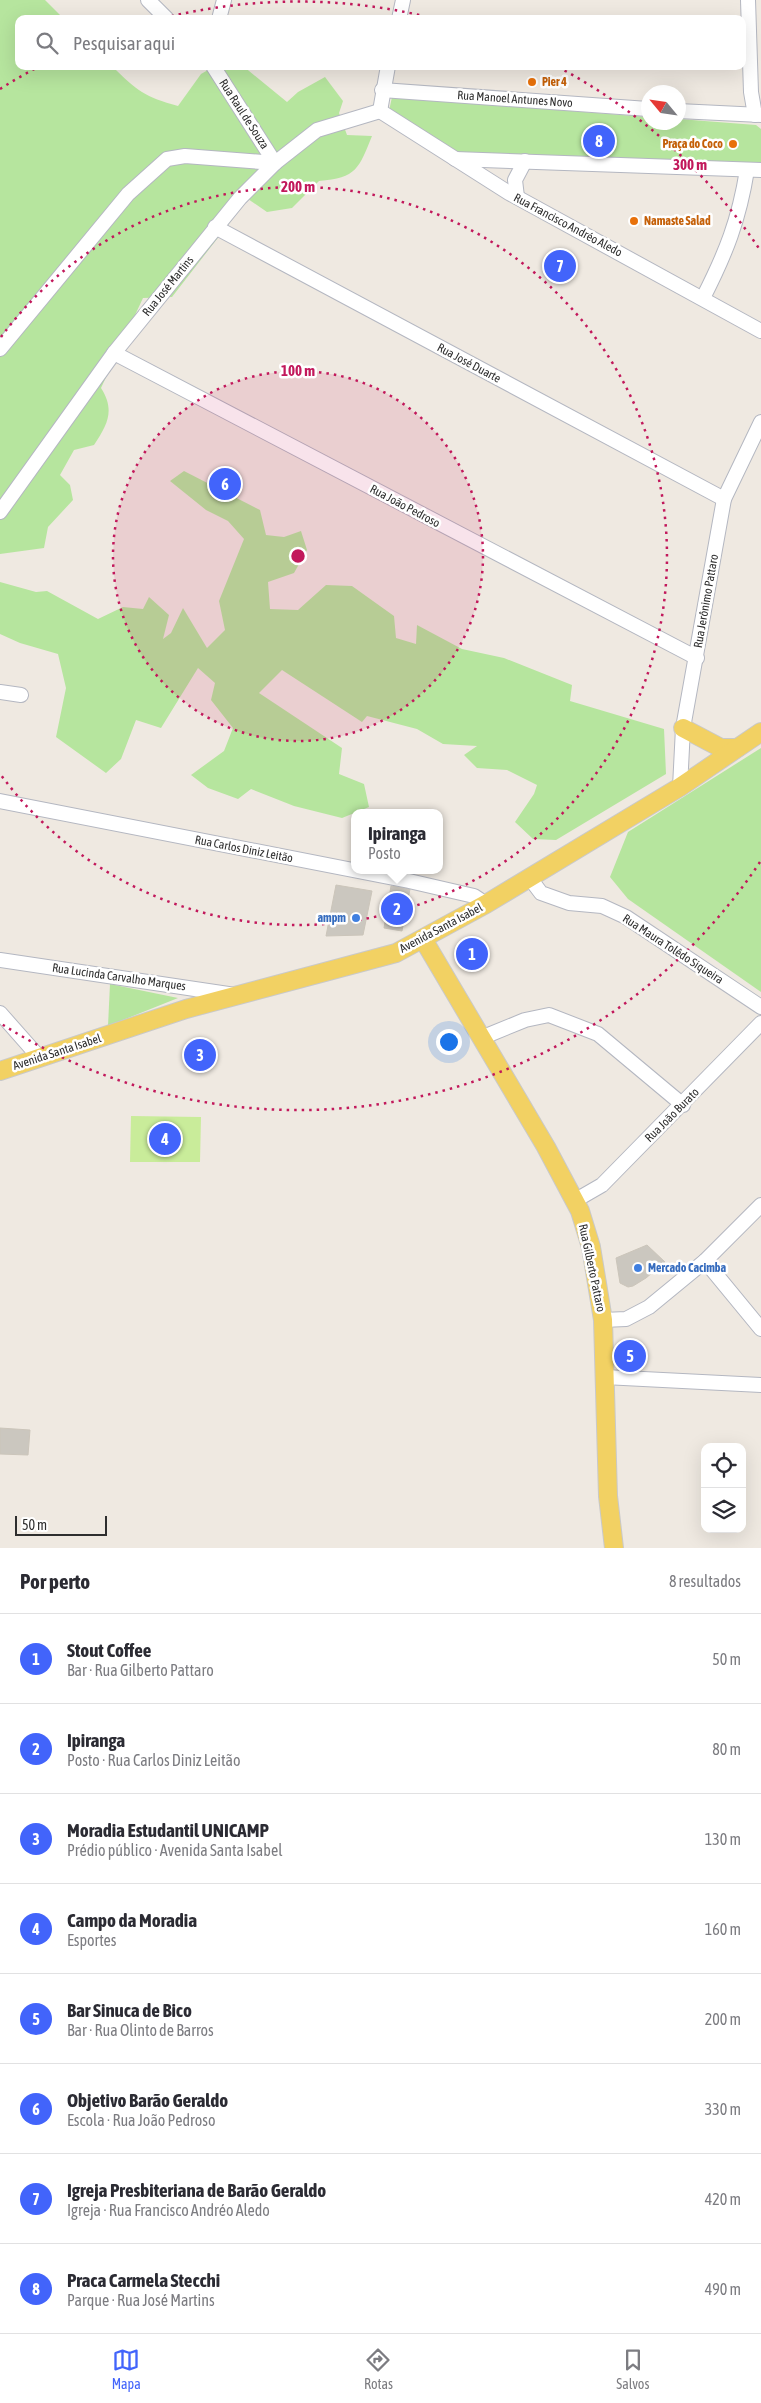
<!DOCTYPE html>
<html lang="pt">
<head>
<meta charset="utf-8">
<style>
  :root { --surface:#fff; --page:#f7f7f7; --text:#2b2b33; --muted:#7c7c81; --line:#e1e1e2; --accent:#4264fb }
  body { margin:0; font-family:"Asap Condensed",sans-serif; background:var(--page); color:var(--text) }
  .controls { position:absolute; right:15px; bottom:15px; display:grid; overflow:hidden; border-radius:10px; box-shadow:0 5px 20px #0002 }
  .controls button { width:45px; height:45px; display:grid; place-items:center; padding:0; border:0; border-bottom:1px solid var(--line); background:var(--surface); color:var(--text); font:25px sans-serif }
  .compass { position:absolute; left:641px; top:85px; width:45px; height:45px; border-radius:50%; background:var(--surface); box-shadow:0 5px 20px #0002; rotate:299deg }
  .scale { position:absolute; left:15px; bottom:12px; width:92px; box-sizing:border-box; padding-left:5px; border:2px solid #2e2e2e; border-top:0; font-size:14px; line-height:18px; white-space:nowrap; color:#2e2e2e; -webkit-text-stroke:4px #fff; paint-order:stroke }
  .you { position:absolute; left:448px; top:1041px; width:18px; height:18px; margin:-12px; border:4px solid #fff; border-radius:50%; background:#1a73e8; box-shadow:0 0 0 8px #1a73e833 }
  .badge { display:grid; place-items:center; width:32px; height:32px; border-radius:50%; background:var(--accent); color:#fff; font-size:16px; font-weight:700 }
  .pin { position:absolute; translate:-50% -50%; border:2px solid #fff; box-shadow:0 1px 5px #0006 }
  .popup { position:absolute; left:351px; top:809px; width:92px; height:65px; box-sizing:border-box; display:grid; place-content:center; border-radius:10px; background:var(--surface); filter:drop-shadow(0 1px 4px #0005); font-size:16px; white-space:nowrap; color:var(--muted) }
  .popup b { font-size:19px; color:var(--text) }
  .popup::after { content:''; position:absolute; left:50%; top:100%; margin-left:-10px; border:10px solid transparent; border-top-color:var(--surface) }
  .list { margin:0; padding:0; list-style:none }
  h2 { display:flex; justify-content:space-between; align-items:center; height:65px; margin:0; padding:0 20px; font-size:21px }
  h2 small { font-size:16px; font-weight:400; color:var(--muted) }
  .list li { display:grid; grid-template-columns:32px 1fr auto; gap:15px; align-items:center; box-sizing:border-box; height:90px; padding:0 20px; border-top:1px solid var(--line) }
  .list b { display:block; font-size:19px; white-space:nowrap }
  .list p { margin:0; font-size:16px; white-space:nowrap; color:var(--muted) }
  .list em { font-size:16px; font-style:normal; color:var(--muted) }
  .icon { flex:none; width:28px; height:28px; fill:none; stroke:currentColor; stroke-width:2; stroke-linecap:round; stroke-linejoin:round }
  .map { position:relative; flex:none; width:761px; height:1548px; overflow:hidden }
  .search { position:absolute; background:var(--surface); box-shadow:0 5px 20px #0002; left:15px; right:15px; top:15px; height:55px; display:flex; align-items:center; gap:12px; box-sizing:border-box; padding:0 18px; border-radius:10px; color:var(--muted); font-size:19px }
  .sheet { height:785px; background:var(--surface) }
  nav { display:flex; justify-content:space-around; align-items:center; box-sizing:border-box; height:70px; border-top:1px solid var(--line); background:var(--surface); font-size:14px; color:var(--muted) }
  nav a { display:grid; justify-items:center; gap:2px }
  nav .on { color:var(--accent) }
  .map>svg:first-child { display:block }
</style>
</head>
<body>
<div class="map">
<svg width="761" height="1548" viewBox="0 0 761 1548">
  <rect width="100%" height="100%" fill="#efe9e1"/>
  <g fill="#b6e59e">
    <path d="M0,0H45L64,19H19V66H112C137,91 145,97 178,106L201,74L215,66H243L287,102L298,92L325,77L343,101L339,113L347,135L372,136C359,168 357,178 319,181L292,208L267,212L248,199L172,297L143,298L101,388C115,410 108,424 94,445L74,450L60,475L70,485L73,500L48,527L44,548L0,554Z"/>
    <polygon points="392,97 648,117 648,122 678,122 679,119 756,125 761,129 761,163 456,152 389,111"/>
    <polygon points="184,471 260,510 266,535 284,537 301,531 307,550 294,573 268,582 270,609 298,610 326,585 352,586 394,616 396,638 416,644 417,625 462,649 504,658 572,685 570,701 664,729 666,774 556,840 533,839 515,822 534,794 537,785 507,770 477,768 464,755 477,746 443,744 417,729 367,716 362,722 282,670 259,693 342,748 339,774 364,784 369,807 342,818 294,806 251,789 238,799 208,788 191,775 224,751 233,728 211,700 215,683 198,668 161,728 136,720 121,759 106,773 56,737 66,688 58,654 20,643 0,634 0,582 36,592 47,591 98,619 123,607 143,609 149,597 169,615 163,639 171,633 183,608 207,648 225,630 219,601 244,539 228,521 206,510 170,481"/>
    <polygon points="761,748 761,992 628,899 610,877 628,832"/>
    <polygon points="110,984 178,998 108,1026"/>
  </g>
  <polygon fill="#c9ec9a" points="131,1116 201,1117 200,1162 130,1162"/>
  <g fill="#cbc7bf" stroke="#cbc5ba">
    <polygon points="336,885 372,891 363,935 326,936"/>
    <polygon points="391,886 410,889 402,931 384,928"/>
    <polygon points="479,940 487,955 466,968 457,953"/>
    <polygon points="647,1245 665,1262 646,1278 633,1286 628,1287 620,1283 616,1258"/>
    <polygon points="634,1341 641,1366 624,1370 619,1346"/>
    <polygon points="0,1428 30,1430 28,1455 0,1454"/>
  </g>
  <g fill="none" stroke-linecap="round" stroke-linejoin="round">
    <g stroke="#b4b7c1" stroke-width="16">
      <g id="minor">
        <polyline points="148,0 167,19"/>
        <polyline points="748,0 751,92 755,115"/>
        <polyline points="219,19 224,0"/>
        <polyline points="399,19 403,0"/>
        <polyline points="213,66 275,163"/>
        <polyline points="382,90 648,109"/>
        <polyline points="380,111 509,193 761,331"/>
        <polyline points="380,111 388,66"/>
        <polyline points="678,111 761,115"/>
        <polyline points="455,159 761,170"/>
        <polyline points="517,197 515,180 525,161"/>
        <polyline points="215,227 724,499"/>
        <path d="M703,298C726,253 739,220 747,170"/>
        <polyline points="0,349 128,194 167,159 185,156 275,163"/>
        <polyline points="114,353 697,658"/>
        <polyline points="0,512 114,353 240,198 275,163 317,130 380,111"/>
        <polyline points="0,692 21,695"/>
        <polyline points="680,787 683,728 724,499 761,422"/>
        <polyline points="0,801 409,881 474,896 486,904"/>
        <polyline points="529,877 541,893 569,903 602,906 626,917 761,1007"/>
        <polyline points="0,960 235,995"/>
        <polyline points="0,1013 38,1056"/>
        <polyline points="481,1038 525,1020 549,1015 598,1034 683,1105"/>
        <polyline points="576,1200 602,1185 761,1023"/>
        <polyline points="705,1261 761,1329"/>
        <polyline points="603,1320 626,1319 649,1307 705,1261 761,1205"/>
        <polyline points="604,1377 761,1385"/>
      </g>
    </g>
    <g stroke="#c9c9c9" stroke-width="20">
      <g id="major">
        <polyline points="683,728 721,748 737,748"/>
        <polyline points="423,939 546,1147 580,1211 591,1247 603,1320 608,1496 614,1548"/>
        <polyline points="0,1071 186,1009 396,953 486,904 680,787 761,732"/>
      </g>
    </g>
    <use href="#minor" stroke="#fff" stroke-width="14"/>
    <use href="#major" stroke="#f2d163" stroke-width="18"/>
  </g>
  <circle cx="298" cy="556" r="185" fill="#c2185b" fill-opacity=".12"/>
  <g fill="none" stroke="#c2185b" stroke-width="2.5" stroke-dasharray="2.5 5">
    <circle cx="298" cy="556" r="185"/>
    <path d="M1 337A369 369 0 1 1 1 775"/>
    <path d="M760 862A554 554 0 0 1 0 1023M0 89A554 554 0 0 1 38 67M164 18A554 554 0 0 1 432 18M558 67A554 554 0 0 1 760 250"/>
  </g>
  <g fill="#e8710a" stroke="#fff" stroke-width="2">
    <circle cx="532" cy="82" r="5"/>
    <circle cx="733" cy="144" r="5"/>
    <circle cx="634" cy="221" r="5"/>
  </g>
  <g fill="#3f7fe0" stroke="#fff" stroke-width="2">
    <circle cx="356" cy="918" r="5"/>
    <circle cx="638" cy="1268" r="5"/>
  </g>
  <g text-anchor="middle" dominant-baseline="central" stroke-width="5" stroke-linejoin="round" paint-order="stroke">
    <g font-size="12" font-weight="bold" fill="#c56008" stroke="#fff" text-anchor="start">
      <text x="542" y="82">Pier 4</text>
      <text x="723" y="144" text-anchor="end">Praça do Coco</text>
      <text x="644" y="221">Namaste Salad</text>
    </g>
    <g font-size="12" fill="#2e2e2e" stroke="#fff">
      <text transform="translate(515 99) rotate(4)">Rua Manoel Antunes Novo</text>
      <text transform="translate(244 114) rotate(57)">Rua Raul de Souza</text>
      <text transform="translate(568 225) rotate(28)">Rua Francisco Andréo Aledo</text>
      <text transform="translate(168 286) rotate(-51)">Rua José Martins</text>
      <text transform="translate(469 363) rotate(28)">Rua José Duarte</text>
      <text transform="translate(405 506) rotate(28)">Rua João Pedroso</text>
      <text transform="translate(706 601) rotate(-80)">Rua Jerônimo Pattaro</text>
      <text transform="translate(244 849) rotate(11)">Rua Carlos Diniz Leitão</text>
      <text transform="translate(441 928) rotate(-28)">Avenida Santa Isabel</text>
      <text transform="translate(673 949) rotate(33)">Rua Maura Tolêdo Siqueira</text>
      <text transform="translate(119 977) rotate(8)">Rua Lucinda Carvalho Marques</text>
      <text transform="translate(57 1052) rotate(-18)">Avenida Santa Isabel</text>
      <text transform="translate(672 1115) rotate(-45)">Rua João Burato</text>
      <text transform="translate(592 1268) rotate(78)">Rua Gilberto Pattaro</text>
    </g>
    <g font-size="12" font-weight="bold" fill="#366cbe" stroke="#fff" text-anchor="end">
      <text x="346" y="918">ampm</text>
      <text x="648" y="1268" text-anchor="start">Mercado Cacimba</text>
    </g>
  </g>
  <circle cx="298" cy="556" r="8" fill="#c2185b" stroke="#fff" stroke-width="2.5"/>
  <g font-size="15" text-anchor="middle" font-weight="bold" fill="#c2185b" stroke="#fff" stroke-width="5" stroke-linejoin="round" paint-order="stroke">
    <text x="690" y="170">300 m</text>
    <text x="298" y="192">200 m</text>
    <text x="298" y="376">100 m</text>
  </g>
</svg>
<div class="controls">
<button><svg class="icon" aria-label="locate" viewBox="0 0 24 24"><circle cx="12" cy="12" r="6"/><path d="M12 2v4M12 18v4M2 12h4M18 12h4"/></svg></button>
<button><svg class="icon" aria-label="layers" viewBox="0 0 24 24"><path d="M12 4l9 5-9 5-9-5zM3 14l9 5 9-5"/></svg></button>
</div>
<svg class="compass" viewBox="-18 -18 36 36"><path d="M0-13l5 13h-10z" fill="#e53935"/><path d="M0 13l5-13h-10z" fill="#7c7c81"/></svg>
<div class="scale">50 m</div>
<div class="you"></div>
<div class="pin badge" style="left:472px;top:954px">1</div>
<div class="pin badge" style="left:397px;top:909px">2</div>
<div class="popup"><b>Ipiranga</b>Posto</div>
<div class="pin badge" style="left:200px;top:1055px">3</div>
<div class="pin badge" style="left:165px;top:1139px">4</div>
<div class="pin badge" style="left:630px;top:1356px">5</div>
<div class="pin badge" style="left:225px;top:484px">6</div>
<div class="pin badge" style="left:560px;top:266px">7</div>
<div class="pin badge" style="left:599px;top:141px">8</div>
<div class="search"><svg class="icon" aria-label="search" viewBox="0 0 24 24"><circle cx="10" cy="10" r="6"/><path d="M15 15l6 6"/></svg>Pesquisar aqui</div>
</div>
<section class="sheet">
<h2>Por perto<small>8 resultados</small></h2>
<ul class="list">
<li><span class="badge">1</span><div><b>Stout Coffee</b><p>Bar · Rua Gilberto Pattaro</p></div><em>50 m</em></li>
<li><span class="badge">2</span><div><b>Ipiranga</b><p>Posto · Rua Carlos Diniz Leitão</p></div><em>80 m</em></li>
<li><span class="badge">3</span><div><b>Moradia Estudantil UNICAMP</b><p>Prédio público · Avenida Santa Isabel</p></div><em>130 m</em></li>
<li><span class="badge">4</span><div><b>Campo da Moradia</b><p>Esportes</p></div><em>160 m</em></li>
<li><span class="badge">5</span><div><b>Bar Sinuca de Bico</b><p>Bar · Rua Olinto de Barros</p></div><em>200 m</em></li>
<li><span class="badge">6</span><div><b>Objetivo Barão Geraldo</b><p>Escola · Rua João Pedroso</p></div><em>330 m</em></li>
<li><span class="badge">7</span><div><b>Igreja Presbiteriana de Barão Geraldo</b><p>Igreja · Rua Francisco Andréo Aledo</p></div><em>420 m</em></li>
<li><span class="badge">8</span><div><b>Praca Carmela Stecchi</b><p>Parque · Rua José Martins</p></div><em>490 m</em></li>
</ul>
</section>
<nav>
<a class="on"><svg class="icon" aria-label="map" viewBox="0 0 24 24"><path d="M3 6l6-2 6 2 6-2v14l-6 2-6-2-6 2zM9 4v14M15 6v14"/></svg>Mapa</a>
<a><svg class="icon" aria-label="directions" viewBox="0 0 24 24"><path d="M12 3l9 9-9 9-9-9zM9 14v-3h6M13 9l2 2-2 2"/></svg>Rotas</a>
<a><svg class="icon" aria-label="saved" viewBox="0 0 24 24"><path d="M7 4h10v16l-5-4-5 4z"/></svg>Salvos</a>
</nav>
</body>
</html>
